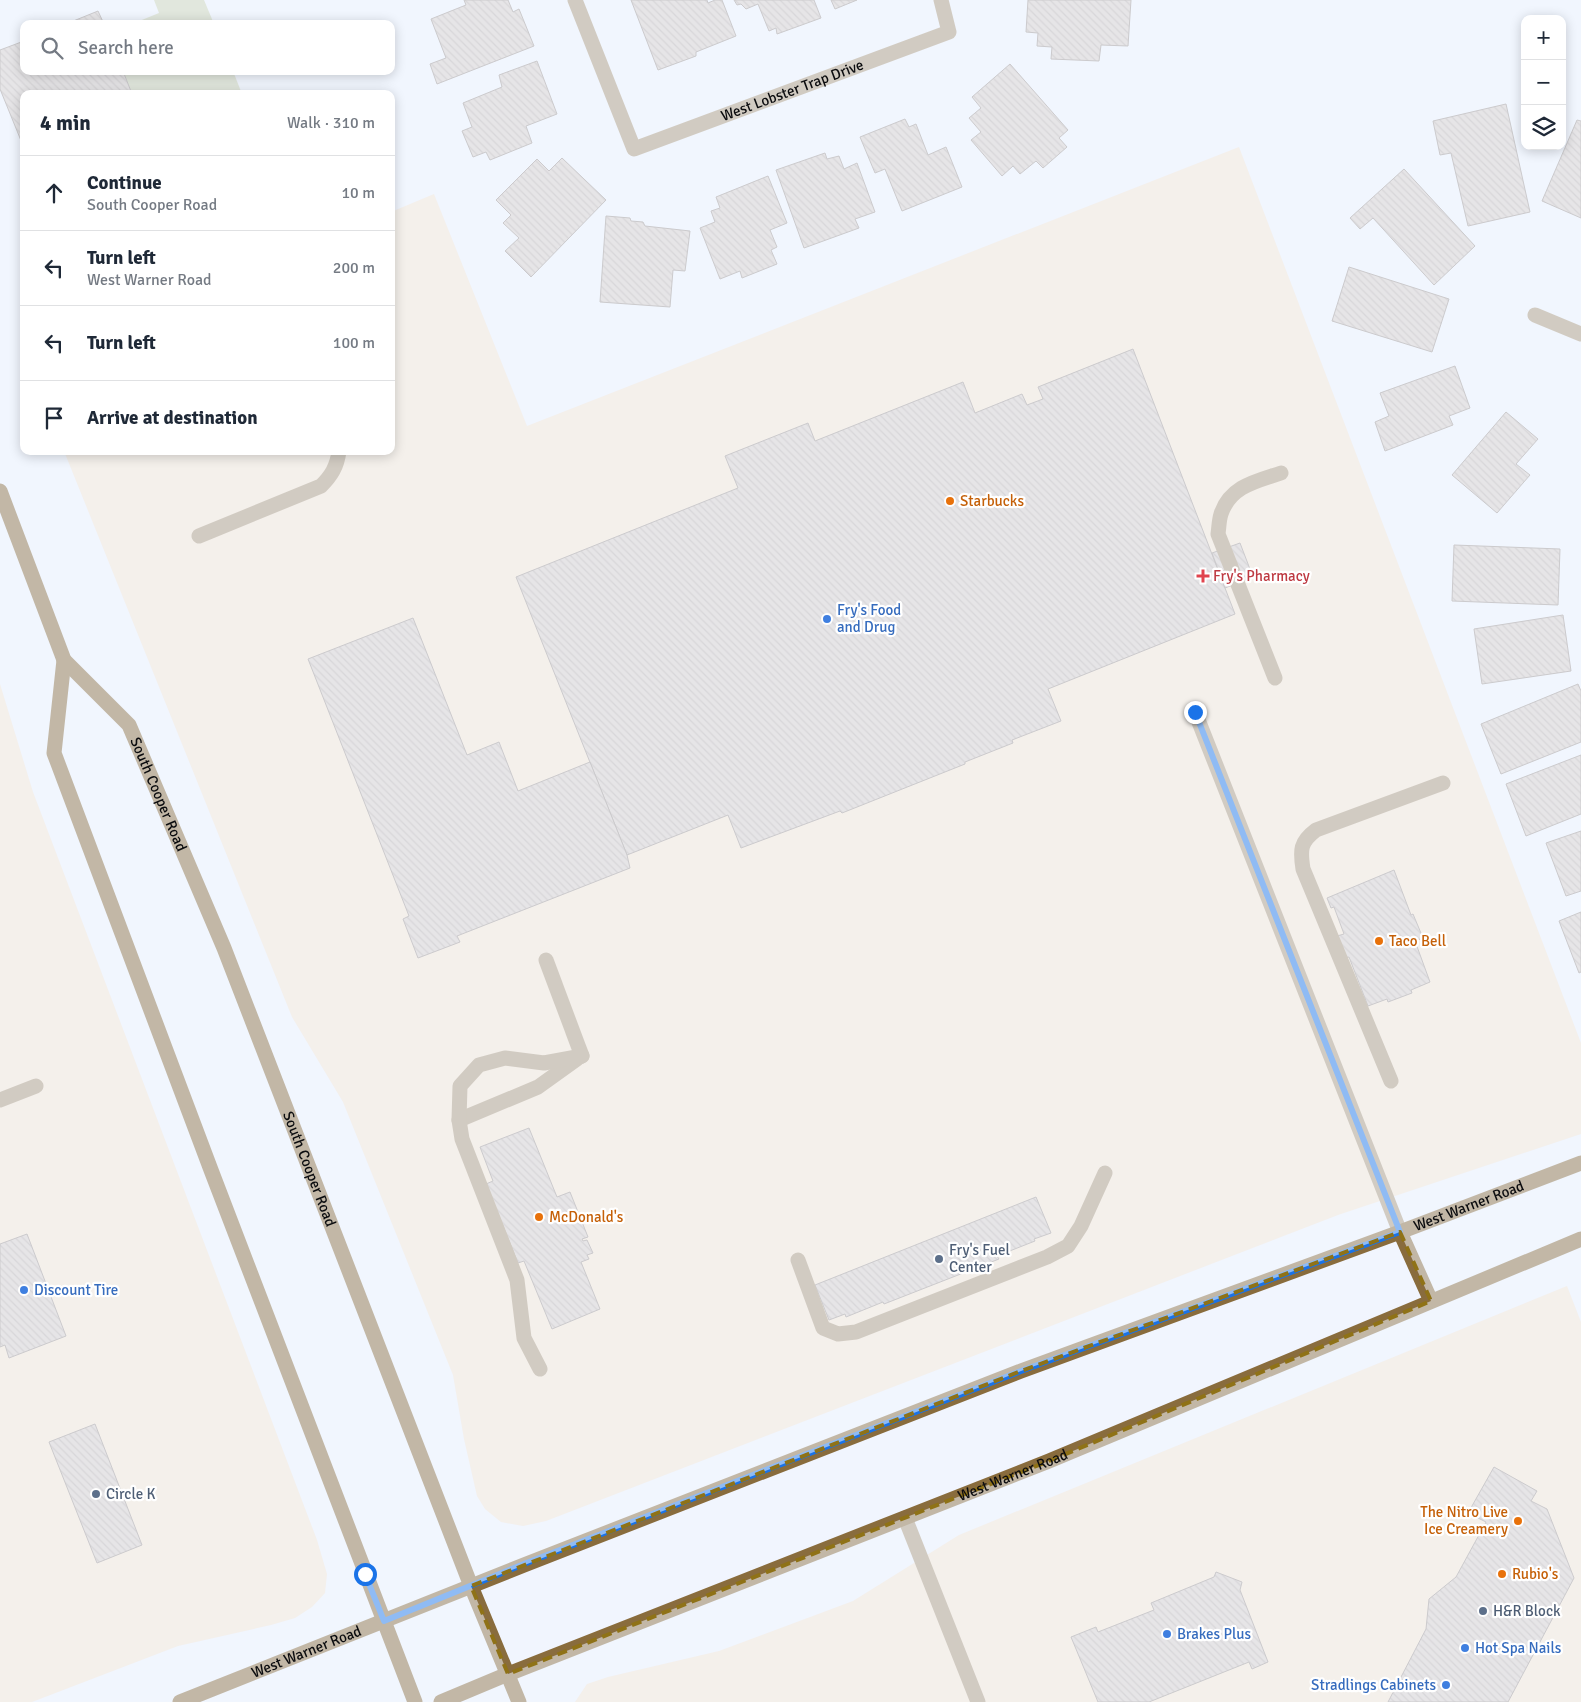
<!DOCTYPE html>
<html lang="en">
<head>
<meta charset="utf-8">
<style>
  :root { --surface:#fff; --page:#f2f2f3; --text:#1f2937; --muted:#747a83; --line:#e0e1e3 }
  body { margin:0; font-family:Signika,sans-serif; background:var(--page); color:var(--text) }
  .controls { position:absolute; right:15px; top:15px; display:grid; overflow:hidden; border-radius:10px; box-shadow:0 2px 12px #0003 }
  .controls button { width:45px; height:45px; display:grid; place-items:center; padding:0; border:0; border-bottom:1px solid var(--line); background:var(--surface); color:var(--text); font:25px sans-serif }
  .stop { position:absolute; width:15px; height:15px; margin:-11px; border:4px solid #1a73e8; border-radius:50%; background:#fff }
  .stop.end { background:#1a73e8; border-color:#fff; box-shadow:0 1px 5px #0008 }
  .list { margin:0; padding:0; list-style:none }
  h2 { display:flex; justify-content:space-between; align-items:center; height:65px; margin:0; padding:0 20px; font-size:21px }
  h2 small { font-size:16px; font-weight:400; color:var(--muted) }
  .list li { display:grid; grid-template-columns:32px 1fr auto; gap:15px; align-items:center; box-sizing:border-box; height:75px; padding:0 20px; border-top:1px solid var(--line) }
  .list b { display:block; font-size:19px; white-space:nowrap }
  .list p { margin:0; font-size:16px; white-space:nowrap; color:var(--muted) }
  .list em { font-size:16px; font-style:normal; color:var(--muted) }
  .icon { flex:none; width:28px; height:28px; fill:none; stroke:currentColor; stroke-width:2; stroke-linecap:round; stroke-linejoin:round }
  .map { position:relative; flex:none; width:1581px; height:1702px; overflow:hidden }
  .search { position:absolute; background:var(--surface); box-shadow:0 2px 12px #0003; left:20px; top:20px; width:375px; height:55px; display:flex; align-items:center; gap:12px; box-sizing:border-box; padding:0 18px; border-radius:10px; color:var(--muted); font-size:19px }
  .panel { position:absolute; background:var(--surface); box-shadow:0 2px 12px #0003; left:20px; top:90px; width:375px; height:365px; border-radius:10px }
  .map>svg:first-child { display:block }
</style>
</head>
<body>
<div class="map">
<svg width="1581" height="1702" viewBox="0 0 1581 1702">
  <defs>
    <pattern id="building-back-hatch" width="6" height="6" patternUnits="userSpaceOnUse" patternTransform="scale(1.25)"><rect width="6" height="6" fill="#dad0cc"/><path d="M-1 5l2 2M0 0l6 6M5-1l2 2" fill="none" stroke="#bab1ae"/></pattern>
  </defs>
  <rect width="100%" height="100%" fill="#f1f5fe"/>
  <g fill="#f8e8d6">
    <polygon points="1239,147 1581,1043 1581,1134 1338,1215 546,1521 523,1526 501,1522 485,1509 477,1496 464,1439 453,1375 343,1102 292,1017 64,451 391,451 391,212 434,194 527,426"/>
    <polygon points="0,684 33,792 317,1540 327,1574 325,1593 312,1607 295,1618 271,1625 178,1646 32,1702 0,1702"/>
    <polygon points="1567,1286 1581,1322 1581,1702 575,1702 587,1684 608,1677 719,1651 853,1601 959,1535"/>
  </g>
  <g fill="#ced6b5">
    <polygon points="154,0 204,0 214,24 132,24 159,13"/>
    <polygon points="123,71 233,71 242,94 132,94"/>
  </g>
  <g fill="url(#building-back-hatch)" stroke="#9f9692">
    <polygon points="464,0 508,0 513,12 519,9 534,46 437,84 430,64 446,58 431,19 466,5"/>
    <polygon points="631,0 707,0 708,3 715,0 722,0 736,36 696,52 696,56 658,70"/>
    <polygon points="734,0 814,0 821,18 777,34 776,28 769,31 758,4 746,9 741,4 737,5"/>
    <polygon points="831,0 857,0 835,9"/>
    <polygon points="1028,0 1131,0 1128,46 1101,45 1099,61 1051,59 1052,47 1037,46 1038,33 1026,32"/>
    <polygon points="98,11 104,24 66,24"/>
    <polygon points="24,41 24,71 123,71 132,94 24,94 24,148 0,89 0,50"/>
    <polygon points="537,61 557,114 526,126 532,143 490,160 486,152 473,157 462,131 472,127 463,103 502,87 499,75"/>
    <polygon points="1010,64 1068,130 1059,138 1067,147 1043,168 1036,161 1020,174 1013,166 1002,176 971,140 981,132 969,118 981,108 972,97"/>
    <polygon points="1506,104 1530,212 1468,226 1451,153 1440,155 1433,121"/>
    <polygon points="905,119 909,127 916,124 928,155 946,147 962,187 902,211 885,169 875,173 860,137"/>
    <polygon points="1577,120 1581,121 1581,218 1542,201"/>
    <polygon points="825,153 827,159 839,156 844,169 857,163 875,212 855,219 859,228 804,248 776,170"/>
    <polygon points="562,158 606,200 531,277 505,251 519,238 503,223 511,215 496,200 537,159 549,171"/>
    <polygon points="1404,169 1475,246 1434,285 1373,218 1360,229 1350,218"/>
    <polygon points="768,176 787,223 770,230 777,247 771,250 777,264 742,278 740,271 720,279 700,228 715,222 711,211 720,208 716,197"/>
    <polygon points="606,216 630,218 631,221 643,222 645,226 690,231 685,271 673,270 670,307 600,302"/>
    <polygon points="1349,267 1449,299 1432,352 1332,321"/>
    <polygon points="1133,349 1235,614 1048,689 1061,721 1012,740 1013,743 965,762 965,764 842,813 840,811 741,848 728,815 627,855 516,577 738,488 725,456 808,423 815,441 963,382 975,413 1022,394 1027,405 1043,399 1038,387"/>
    <polygon points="1455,366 1470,408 1449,416 1453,425 1385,451 1375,422 1389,416 1380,393"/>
    <polygon points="1506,412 1538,439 1516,464 1530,475 1497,513 1452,475"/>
    <polygon points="1240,543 1253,577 1225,588 1212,553"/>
    <polygon points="1454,545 1560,549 1558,605 1452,601"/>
    <polygon points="1563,615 1571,671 1482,684 1474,629"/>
    <polygon points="413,618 467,755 499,742 518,791 590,762 627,855 630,868 457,936 460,942 418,958 403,919 409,916 308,659"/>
    <polygon points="1578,684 1581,691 1581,742 1501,774 1481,724"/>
    <polygon points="1581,755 1581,814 1526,836 1506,784"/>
    <polygon points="1581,831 1581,891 1566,896 1546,843"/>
    <polygon points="1394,870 1411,915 1413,914 1423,938 1415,941 1430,982 1411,990 1412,993 1388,1002 1387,999 1368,1006 1349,957 1345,958 1337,936 1344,934 1334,907 1331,908 1327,898"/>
    <polygon points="1581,912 1581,972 1579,973 1559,921"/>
    <polygon points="529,1128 557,1197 570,1192 588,1237 582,1239 583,1241 587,1240 593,1253 587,1255 589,1259 581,1262 600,1309 552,1329 524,1261 518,1263 486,1184 493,1181 480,1147"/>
    <polygon points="1036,1197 1051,1233 1034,1239 1035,1241 997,1256 999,1259 884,1304 883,1302 846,1317 845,1314 829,1320 815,1285"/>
    <polygon points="27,1234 66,1336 9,1358 5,1345 0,1347 0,1244"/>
    <polygon points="95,1424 142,1545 97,1563 49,1442"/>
    <polygon points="1494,1467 1537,1491 1531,1501 1547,1509 1574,1578 1508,1702 1388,1702 1426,1629 1429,1599 1456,1577 1486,1522 1468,1513"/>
    <polygon points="1216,1572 1242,1582 1240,1590 1268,1662 1252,1669 1249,1662 1149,1702 1098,1702 1071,1637 1096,1627 1098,1632 1154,1610 1151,1603 1214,1577"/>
  </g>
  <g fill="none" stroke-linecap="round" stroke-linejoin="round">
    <g stroke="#ac987a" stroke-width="15">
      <path d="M199,536L321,486C331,476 337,467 339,451"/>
      <path d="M1275,678L1218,534C1219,527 1219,520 1221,514C1230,486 1257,481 1281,473"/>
      <polyline points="1195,712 1400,1232"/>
      <polyline points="546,960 582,1056"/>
      <path d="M1391,1081L1303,869C1300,850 1300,842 1316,830L1443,783"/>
      <polyline points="0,1100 36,1086"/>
      <polyline points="459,1120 538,1087 577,1059"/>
      <polyline points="798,1260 823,1328 838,1334 856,1332 1047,1257 1068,1246 1081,1226 1105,1173"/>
      <polyline points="540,1369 524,1338 517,1280 462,1139 459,1120 460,1086 479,1065 505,1058 544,1063 582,1056"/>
      <polyline points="905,1518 978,1702"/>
    </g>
    <g stroke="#ac987a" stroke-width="15">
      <path id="s1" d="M575,0L634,149L949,32L941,0"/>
      <polyline points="1535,315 1581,334"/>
    </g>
    <g stroke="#896c3d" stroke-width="15">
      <path id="s2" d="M0,491L64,660L129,725L224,948L471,1586L519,1702"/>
      <polyline points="64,660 54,753 211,1170 415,1702"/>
      <polyline points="1400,1232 1431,1301"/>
      <path id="s3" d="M180,1702L524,1565L1021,1371L1400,1232L1581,1163"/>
      <path id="s4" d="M441,1702L508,1674L1049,1461L1581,1239"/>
    </g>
  </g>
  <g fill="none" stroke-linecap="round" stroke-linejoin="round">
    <polyline stroke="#1a73e8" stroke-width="6" points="365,1574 384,1621 524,1564 1021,1371 1400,1232 1195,712"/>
  </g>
  <path d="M0 0H1581V1702H0ZM1400,1232L1431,1301L1049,1461L508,1674L471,1586L1021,1371Z" fill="#f1f5fe" fill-opacity=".55" fill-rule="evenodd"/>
  <path fill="none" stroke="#8f7217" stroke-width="4" stroke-dasharray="10 6" stroke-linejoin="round" d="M1400,1232L1431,1301L1049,1461L508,1674L471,1586L1021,1371Z"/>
  <g fill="#e8710a" stroke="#fff" stroke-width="2">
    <circle cx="950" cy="501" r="5"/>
    <circle cx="1379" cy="941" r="5"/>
    <circle cx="539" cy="1217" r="5"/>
    <circle cx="1518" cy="1521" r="5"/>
    <circle cx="1502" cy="1574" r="5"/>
  </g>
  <path fill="#e0444e" stroke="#fff" stroke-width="2" d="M1200.5 568.5h5v5h5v5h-5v5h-5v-5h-5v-5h5z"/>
  <g fill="#3f7fe0" stroke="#fff" stroke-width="2">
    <circle cx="827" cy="619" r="5"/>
    <circle cx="24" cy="1290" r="5"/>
    <circle cx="1167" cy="1634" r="5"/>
    <circle cx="1465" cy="1648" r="5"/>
    <circle cx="1446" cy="1685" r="5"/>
  </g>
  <g fill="#5c6f8a" stroke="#fff" stroke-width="2">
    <circle cx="939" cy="1259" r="5"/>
    <circle cx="96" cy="1494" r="5"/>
    <circle cx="1483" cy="1611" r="5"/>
  </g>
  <g text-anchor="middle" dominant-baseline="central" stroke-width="4.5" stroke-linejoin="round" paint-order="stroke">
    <g font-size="15" fill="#0b0c0f" stroke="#fff">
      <text stroke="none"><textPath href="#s1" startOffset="329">West Lobster Trap Drive</textPath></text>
      <text stroke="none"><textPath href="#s2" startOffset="348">South Cooper Road</textPath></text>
      <text stroke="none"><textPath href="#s2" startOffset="752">South Cooper Road</textPath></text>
      <text stroke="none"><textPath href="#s3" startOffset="1381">West Warner Road</textPath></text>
      <text stroke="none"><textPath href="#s4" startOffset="615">West Warner Road</textPath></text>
      <text stroke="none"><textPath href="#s3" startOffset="136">West Warner Road</textPath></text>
    </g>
    <g font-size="15" fill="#c56008" stroke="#fff" text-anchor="start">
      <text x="960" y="501">Starbucks</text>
      <text x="1389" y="941">Taco Bell</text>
      <text x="549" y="1217">McDonald's</text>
      <text x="1508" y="1512" text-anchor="end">The Nitro Live<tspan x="1508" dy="17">Ice Creamery</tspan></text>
      <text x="1512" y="1574">Rubio's</text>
    </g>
    <g font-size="15" fill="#be3a42" stroke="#fff" text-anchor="start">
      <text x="1213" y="576">Fry's Pharmacy</text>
    </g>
    <g font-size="15" fill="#366cbe" stroke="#fff" text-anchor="start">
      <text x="837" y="610">Fry's Food<tspan x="837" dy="17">and Drug</tspan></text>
      <text x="34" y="1290">Discount Tire</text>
      <text x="1177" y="1634">Brakes Plus</text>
      <text x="1475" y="1648">Hot Spa Nails</text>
      <text x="1436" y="1685" text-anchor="end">Stradlings Cabinets</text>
    </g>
    <g font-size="15" fill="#4e5e75" stroke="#fff" text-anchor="start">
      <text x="949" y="1250">Fry's Fuel<tspan x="949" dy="17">Center</tspan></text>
      <text x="106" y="1494">Circle K</text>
      <text x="1493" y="1611">H&amp;R Block</text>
    </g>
  </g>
</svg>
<div class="controls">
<button>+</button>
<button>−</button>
<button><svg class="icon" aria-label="layers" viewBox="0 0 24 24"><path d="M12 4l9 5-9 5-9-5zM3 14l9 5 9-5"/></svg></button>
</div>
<div class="stop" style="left:365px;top:1574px"></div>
<div class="stop end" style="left:1195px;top:712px"></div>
<div class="search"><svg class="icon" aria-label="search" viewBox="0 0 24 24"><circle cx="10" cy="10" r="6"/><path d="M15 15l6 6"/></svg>Search here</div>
<section class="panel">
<h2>4 min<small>Walk · 310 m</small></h2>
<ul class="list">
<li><svg class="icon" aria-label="ahead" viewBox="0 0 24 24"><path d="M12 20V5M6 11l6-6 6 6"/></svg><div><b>Continue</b><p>South Cooper Road</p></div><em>10 m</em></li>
<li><svg class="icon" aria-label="left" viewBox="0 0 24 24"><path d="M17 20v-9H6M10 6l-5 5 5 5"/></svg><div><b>Turn left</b><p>West Warner Road</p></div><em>200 m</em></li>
<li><svg class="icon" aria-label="left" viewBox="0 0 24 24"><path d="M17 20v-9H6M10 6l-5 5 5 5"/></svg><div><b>Turn left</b></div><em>100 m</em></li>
<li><svg class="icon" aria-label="arrive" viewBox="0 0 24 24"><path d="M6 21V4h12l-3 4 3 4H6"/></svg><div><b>Arrive at destination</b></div></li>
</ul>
</section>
</div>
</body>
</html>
